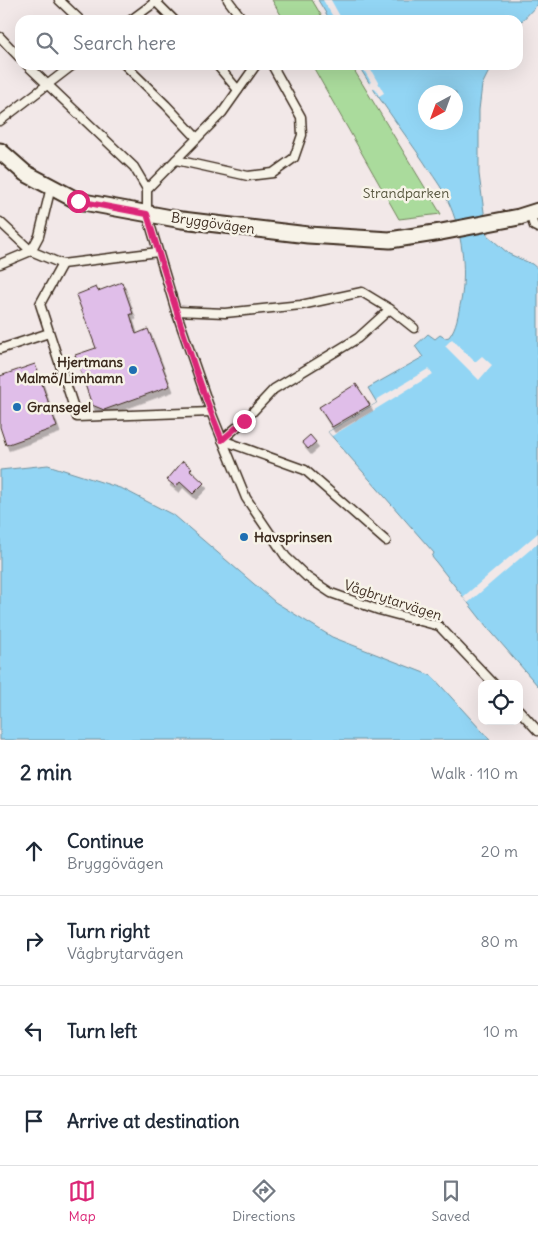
<!DOCTYPE html>
<html lang="en">
<head>
<meta charset="utf-8">
<style>
  :root { --surface:#fff; --page:#f2f2f3; --text:#1f2937; --muted:#747a83; --line:#e0e1e3; --accent:#db2777 }
  body { margin:0; font-family:Delius,sans-serif; background:var(--page); color:var(--text) }
  .controls { position:absolute; right:15px; bottom:15px; display:grid; overflow:hidden; border-radius:10px; box-shadow:0 5px 20px #0002 }
  .controls button { width:45px; height:45px; display:grid; place-items:center; padding:0; border:0; border-bottom:1px solid var(--line); background:var(--surface); color:var(--text); font:25px sans-serif }
  .compass { position:absolute; left:418px; top:85px; width:45px; height:45px; border-radius:50%; background:var(--surface); box-shadow:0 5px 20px #0002; rotate:221deg }
  .stop { position:absolute; width:15px; height:15px; margin:-11px; border:4px solid #db2777; border-radius:50%; background:#fff }
  .stop.end { background:#db2777; border-color:#fff; box-shadow:0 1px 5px #0008 }
  .list { margin:0; padding:0; list-style:none }
  h2 { display:flex; justify-content:space-between; align-items:center; height:65px; margin:0; padding:0 20px; font-size:21px }
  h2 small { font-size:16px; font-weight:400; color:var(--muted) }
  .list li { display:grid; grid-template-columns:32px 1fr auto; gap:15px; align-items:center; box-sizing:border-box; height:90px; padding:0 20px; border-top:1px solid var(--line) }
  .list b { display:block; font-size:19px; white-space:nowrap }
  .list p { margin:0; font-size:16px; white-space:nowrap; color:var(--muted) }
  .list em { font-size:16px; font-style:normal; color:var(--muted) }
  .icon { flex:none; width:28px; height:28px; fill:none; stroke:currentColor; stroke-width:2; stroke-linecap:round; stroke-linejoin:round }
  .map { position:relative; flex:none; width:538px; height:740px; overflow:hidden }
  .search { position:absolute; background:var(--surface); box-shadow:0 5px 20px #0002; left:15px; right:15px; top:15px; height:55px; display:flex; align-items:center; gap:12px; box-sizing:border-box; padding:0 18px; border-radius:15px; color:var(--muted); font-size:19px }
  .sheet { height:425px; background:var(--surface) }
  nav { display:flex; justify-content:space-around; align-items:center; box-sizing:border-box; height:70px; border-top:1px solid var(--line); background:var(--surface); font-size:14px; color:var(--muted) }
  nav a { display:grid; justify-items:center; gap:2px }
  nav .on { color:var(--accent) }
  .map>svg:first-child { display:block }
</style>
</head>
<body>
<div class="map">
<svg width="538" height="740" viewBox="0 0 538 740">
  <defs>
    <filter id="shadow"><feDropShadow dx="3" dy="5.5" stdDeviation="0" flood-color="#0004"/></filter>
  </defs>
  <rect width="100%" height="100%" fill="#f2e8e8"/>
  <filter id="ink" filterUnits="userSpaceOnUse"><feTurbulence type="fractalNoise" baseFrequency=".02" numOctaves="2"/><feDisplacementMap in="SourceGraphic" scale="10" xChannelSelector="R" yChannelSelector="G"/><feConvolveMatrix kernelMatrix="1 2 1 2 8 2 1 2 1" color-interpolation-filters="sRGB"/></filter>
  <g filter="url(#ink)">
    <g fill="#aadb9c" stroke="#72825d">
      <polygon points="272,0 312,0 324,20 284,20"/>
      <polygon points="312,65 351,65 441,214 399,219"/>
    </g>
    <g fill="#92d5f4" stroke="#6f919e" fill-rule="evenodd">
      <polygon points="318,0 538,0 538,4 518,25 518,20 330,20"/>
      <path d="M358,65H492L482,85L479,110V174L487,235L509,254L532,264L538,269V686L487,627L432,557L434,553L328,432L377,403L368,388L423,357L415,346L428,334L435,339L440,335L445,338L449,337C457,327 458,314 461,301C467,269 462,231 448,201C442,187 432,175 424,162C402,130 378,98 358,65ZM426,92H456V122H426Z"/>
      <polygon points="48,465 123,489 175,516 275,602 332,637 432,676 490,740 0,740 0,470"/>
    </g>
    <g fill="#f2e8e8">
      <polygon points="323,0 331,0 342,20 335,20"/>
      <polygon points="361,65 368,65 384,93 379,96 375,88 372,90 369,83 371,82"/>
      <polygon points="452,339 475,362 482,356 492,365 479,380 445,346"/>
      <polygon points="428,369 433,374 332,436 328,432 377,403 376,400"/>
      <polygon points="538,533 538,543 468,603 463,597"/>
    </g>
    <g fill="#e0bee9" stroke="#3b2a1e" filter="url(#shadow)">
      <polygon points="122,282 133,314 130,314 136,334 148,329 170,386 104,410 92,405 75,355 96,348 76,295 96,287 98,291"/>
      <polygon points="35,364 57,427 6,445 0,427 0,376"/>
      <polygon points="356,384 370,405 332,427 319,407"/>
      <polygon points="310,435 316,442 308,449 302,442"/>
      <polygon points="183,461 192,468 190,470 204,483 193,494 180,482 176,487 167,480"/>
    </g>
    <g fill="none" stroke-linecap="round" stroke-linejoin="round">
      <g stroke="#3b2a1e" stroke-width="11">
        <g id="service">
          <polyline points="59,0 80,20"/>
          <polyline points="154,0 174,20"/>
          <polyline points="228,0 243,20"/>
          <polyline points="131,20 158,0"/>
          <polyline points="0,37 20,58"/>
          <polyline points="27,65 134,167 147,189"/>
          <polyline points="125,65 166,105 197,138"/>
          <polyline points="217,65 238,90"/>
          <polyline points="256,65 222,113 147,189 147,214 176,311 211,412 246,498 286,557 307,577 331,593 379,610 439,626 494,684"/>
          <polyline points="0,121 73,65"/>
          <polyline points="176,160 248,176 273,173 294,158 302,135 301,117 272,65"/>
          <polyline points="530,214 534,226 538,228"/>
          <polyline points="0,222 31,251 62,264 158,252"/>
          <polyline points="0,264 31,251 39,236 51,187"/>
          <polyline points="62,264 40,304 77,417 211,412"/>
          <polyline points="176,311 225,313 301,305 362,292 390,309 414,328"/>
          <polyline points="0,349 49,333"/>
          <polyline points="386,541 305,470 222,440 244,421 274,389 358,338 390,309"/>
          <polyline points="519,710 538,731"/>
        </g>
      </g>
      <g stroke="#3b2a1e" stroke-width="19">
        <polyline id="minor" points="0,151 25,173 78,201 182,220 308,235 390,240 441,232 519,217 538,211"/>
      </g>
      <use href="#service" stroke="#f7f3e8" stroke-width="8"/>
      <use href="#minor" stroke="#f7f3e8" stroke-width="15"/>
    </g>
  </g>
  <g fill="none" stroke-linecap="round" stroke-linejoin="round" filter="url(#ink)">
    <path stroke="#db2777" stroke-width="6" d="M78,201L147,214C170,290 192,367 222,440L244,421"/>
  </g>
  <g fill="#1f6fb2" stroke="#f7f3e8" stroke-width="2">
    <circle cx="133" cy="370" r="5"/>
    <circle cx="17" cy="407" r="5"/>
    <circle cx="244" cy="537" r="5"/>
  </g>
  <g text-anchor="middle" dominant-baseline="central" stroke-width="5" stroke-linejoin="round" paint-order="stroke">
    <g font-size="14" fill="#57563e" stroke="#f7f3e8">
      <text x="406" y="193">Strandparken</text>
    </g>
    <g font-size="14" fill="#3b2a1e" stroke="#f7f3e8">
      <text transform="translate(213 223) rotate(8)">Bryggövägen</text>
      <text transform="translate(393 600) rotate(18)">Vågbrytarvägen</text>
    </g>
    <g font-size="14" font-weight="bold" fill="#3b2a1e" stroke="#f7f3e8" text-anchor="start">
      <text x="123" y="362" text-anchor="end">Hjertmans<tspan x="123" dy="16">Malmö/Limhamn</tspan></text>
      <text x="27" y="407">Gransegel</text>
      <text x="254" y="537">Havsprinsen</text>
    </g>
  </g>
</svg>
<div class="controls">
<button><svg class="icon" aria-label="locate" viewBox="0 0 24 24"><circle cx="12" cy="12" r="6"/><path d="M12 2v4M12 18v4M2 12h4M18 12h4"/></svg></button>
</div>
<svg class="compass" viewBox="-18 -18 36 36"><path d="M0-13l5 13h-10z" fill="#e53935"/><path d="M0 13l5-13h-10z" fill="#747a83"/></svg>
<div class="stop" style="left:78px;top:201px"></div>
<div class="stop end" style="left:244px;top:421px"></div>
<div class="search"><svg class="icon" aria-label="search" viewBox="0 0 24 24"><circle cx="10" cy="10" r="6"/><path d="M15 15l6 6"/></svg>Search here</div>
</div>
<section class="sheet">
<h2>2 min<small>Walk · 110 m</small></h2>
<ul class="list">
<li><svg class="icon" aria-label="ahead" viewBox="0 0 24 24"><path d="M12 20V5M6 11l6-6 6 6"/></svg><div><b>Continue</b><p>Bryggövägen</p></div><em>20 m</em></li>
<li><svg class="icon" aria-label="right" viewBox="0 0 24 24"><path d="M7 20v-9h11M14 6l5 5-5 5"/></svg><div><b>Turn right</b><p>Vågbrytarvägen</p></div><em>80 m</em></li>
<li><svg class="icon" aria-label="left" viewBox="0 0 24 24"><path d="M17 20v-9H6M10 6l-5 5 5 5"/></svg><div><b>Turn left</b></div><em>10 m</em></li>
<li><svg class="icon" aria-label="arrive" viewBox="0 0 24 24"><path d="M6 21V4h12l-3 4 3 4H6"/></svg><div><b>Arrive at destination</b></div></li>
</ul>
</section>
<nav>
<a class="on"><svg class="icon" aria-label="map" viewBox="0 0 24 24"><path d="M3 6l6-2 6 2 6-2v14l-6 2-6-2-6 2zM9 4v14M15 6v14"/></svg>Map</a>
<a><svg class="icon" aria-label="directions" viewBox="0 0 24 24"><path d="M12 3l9 9-9 9-9-9zM9 14v-3h6M13 9l2 2-2 2"/></svg>Directions</a>
<a><svg class="icon" aria-label="saved" viewBox="0 0 24 24"><path d="M7 4h10v16l-5-4-5 4z"/></svg>Saved</a>
</nav>
</body>
</html>
